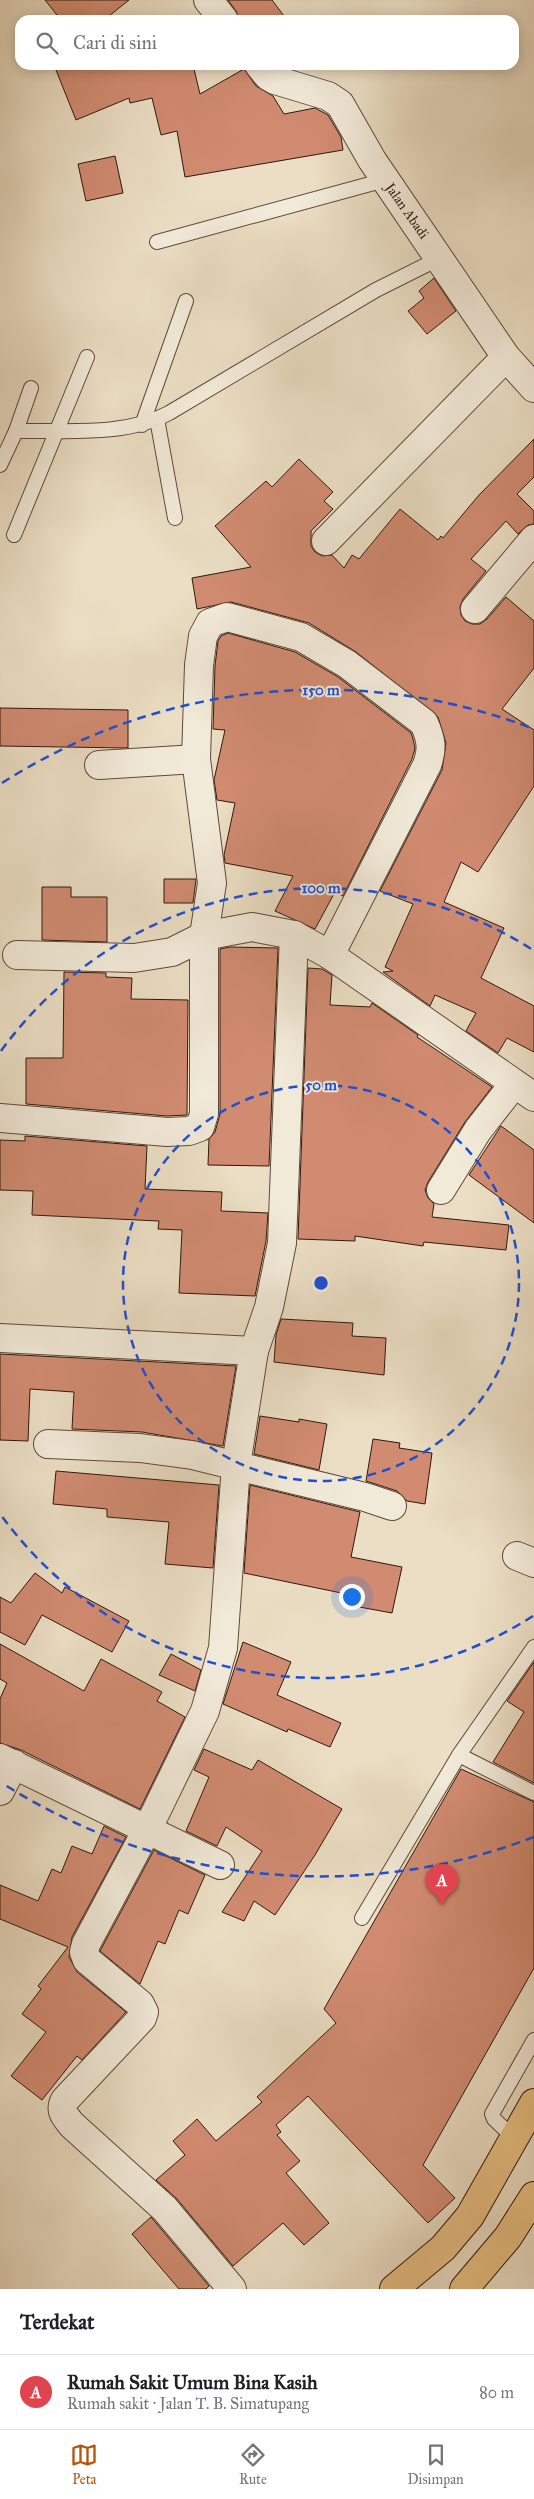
<!DOCTYPE html>
<html lang="id">
<head>
<meta charset="utf-8">
<style>
  :root { --surface:#fff; --page:#f6f6f6; --text:#202124; --muted:#757577; --line:#e0e0e0; --accent:#b45309 }
  body { margin:0; font-family:"IM FELL Great Primer",serif; background:var(--page); color:var(--text) }
  .you { position:absolute; left:351px; top:1596px; width:18px; height:18px; margin:-12px; border:4px solid #fff; border-radius:50%; background:#1a73e8; box-shadow:0 0 0 8px #1a73e833 }
  .badge { display:grid; place-items:center; width:32px; height:32px; border-radius:50%; background:var(--accent); color:#fff; font-size:16px; font-weight:700 }
  .pin { position:absolute; translate:-50% -41px; filter:drop-shadow(0 1px 2px #0008) }
  .pin::after { content:''; position:absolute; top:26px; width:18px; height:15px; background:inherit; clip-path:polygon(0 0,100% 0,50% 100%) }
  .list { margin:0; padding:0; list-style:none }
  h2 { display:flex; justify-content:space-between; align-items:center; height:65px; margin:0; padding:0 20px; font-size:21px }
  h2 small { font-size:16px; font-weight:400; color:var(--muted) }
  .list li { display:grid; grid-template-columns:32px 1fr auto; gap:15px; align-items:center; box-sizing:border-box; height:75px; padding:0 20px; border-top:1px solid var(--line) }
  .list b { display:block; font-size:19px; white-space:nowrap }
  .list p { margin:0; font-size:16px; white-space:nowrap; color:var(--muted) }
  .list em { font-size:16px; font-style:normal; color:var(--muted) }
  .icon { flex:none; width:28px; height:28px; fill:none; stroke:currentColor; stroke-width:2; stroke-linecap:round; stroke-linejoin:round }
  .map { position:relative; flex:none; width:534px; height:2289px; overflow:hidden }
  .search { position:absolute; background:var(--surface); box-shadow:0 2px 12px #0003; left:15px; right:15px; top:15px; height:55px; display:flex; align-items:center; gap:12px; box-sizing:border-box; padding:0 18px; border-radius:15px; color:var(--muted); font-size:19px }
  .sheet { height:140px; background:var(--surface) }
  nav { display:flex; justify-content:space-around; align-items:center; box-sizing:border-box; height:70px; border-top:1px solid var(--line); background:var(--surface); font-size:14px; color:var(--muted) }
  nav a { display:grid; justify-items:center; gap:2px }
  nav .on { color:var(--accent) }
  .map>svg:first-child { display:block }
</style>
</head>
<body>
<div class="map">
<svg width="534" height="2289" viewBox="0 0 534 2289">
  <rect width="100%" height="100%" fill="#ebdec4"/>
  <filter id="stains"><feTurbulence type="fractalNoise" baseFrequency=".004" numOctaves="4"/><feColorMatrix values="0 0 0 0 .2 0 0 0 0 .09 0 0 0 0 .02 0 0 0 .5 -.17"/></filter>
  <radialGradient id="worn" r=".72"><stop offset=".6" stop-color="#630" stop-opacity="0"/><stop offset="1" stop-color="#630" stop-opacity=".3"/></radialGradient>
  <g fill="#d18b71" stroke="#2f190b">
    <polygon points="45,0 129,0 104,20 61,20"/>
    <polygon points="228,0 272,0 287,20 239,20 236,11"/>
    <polygon points="54,65 193,65 200,94 244,69 256,86 273,96 284,114 315,108 328,115 341,137 343,150 185,177 177,131 161,135 152,98 130,103 129,98 76,120"/>
    <polygon points="115,156 123,193 86,201 78,164"/>
    <polygon points="434,278 456,311 427,334 408,311 424,298 419,291"/>
    <polygon points="534,439 534,477 517,494 534,511 534,524 528,525 518,534 506,521 471,559 486,571 463,599 460,607 461,615 465,621 472,624 480,624 487,619 506,597 534,621 534,668 502,709 534,730 534,786 478,872 461,862 444,902 504,928 481,978 534,1006 534,1052 507,1038 498,1053 466,1031 476,1013 435,995 430,1006 383,972 393,971 385,967 413,904 380,891 442,770 446,743 438,717 356,652 309,623 231,602 197,609 192,578 251,567 215,526 266,481 272,487 299,459 333,492 324,501 333,509 311,531 311,546 315,552 322,556 332,555 344,568 352,555 359,559 400,509 438,540 441,536 443,538 479,495"/>
    <polygon points="228,633 295,652 338,677 411,733 413,739 415,748 412,759 343,896 335,892 315,929 275,911 293,876 225,863 224,855 235,803 217,800 214,780 225,730 213,729 215,666 218,641 221,636"/>
    <polygon points="0,708 128,710 128,748 0,746"/>
    <polygon points="164,879 196,879 193,903 164,903"/>
    <polygon points="42,887 71,887 71,897 107,897 107,942 42,940"/>
    <polygon points="230,947 278,948 269,1166 208,1165 209,1139 215,1132 220,1114 220,949"/>
    <polygon points="308,968 322,969 332,975 330,1005 370,1007 372,1003 418,1035 417,1037 492,1087 465,1122 428,1182 425,1190 428,1198 434,1204 432,1217 509,1225 506,1250 424,1242 423,1246 355,1236 355,1241 298,1239"/>
    <polygon points="64,972 106,973 106,977 132,978 131,999 188,1000 187,1115 167,1116 26,1104 26,1058 63,1058"/>
    <polygon points="501,1126 534,1150 534,1223 469,1175"/>
    <polygon points="25,1136 147,1146 145,1189 222,1192 221,1211 268,1213 266,1241 255,1296 179,1293 182,1230 158,1229 159,1221 32,1215 33,1191 0,1190 0,1140 25,1141"/>
    <polygon points="281,1319 353,1323 352,1336 386,1338 384,1375 274,1362 276,1335"/>
    <polygon points="0,1354 236,1366 223,1446 142,1432 72,1429 74,1392 30,1389 28,1441 0,1440"/>
    <polygon points="260,1416 299,1422 299,1419 327,1424 319,1470 254,1454"/>
    <polygon points="373,1439 400,1443 399,1448 432,1453 425,1504 407,1501 397,1491 366,1481"/>
    <polygon points="56,1471 219,1485 213,1568 165,1564 169,1522 107,1517 107,1509 53,1504"/>
    <polygon points="250,1485 360,1512 351,1557 402,1567 392,1613 354,1606 356,1596 244,1573"/>
    <polygon points="35,1573 62,1593 65,1587 129,1621 112,1652 42,1615 25,1645 0,1632 0,1597 11,1603"/>
    <polygon points="243,1642 291,1662 277,1695 341,1723 330,1747 288,1729 287,1732 223,1704"/>
    <polygon points="0,1644 84,1691 101,1659 162,1692 157,1701 185,1717 140,1809 21,1750 0,1743 0,1699 7,1683 0,1679"/>
    <polygon points="171,1654 201,1670 195,1691 159,1675"/>
    <polygon points="534,1662 534,1783 493,1762 524,1712 507,1701"/>
    <polygon points="204,1749 252,1770 258,1760 342,1809 315,1855 275,1915 254,1901 244,1921 222,1912 262,1851 226,1827 217,1846 186,1831 209,1777 194,1770"/>
    <polygon points="461,1769 534,1802 534,1968 423,2165 455,2198 428,2223 308,2096 276,2125 281,2132 277,2135 300,2161 286,2173 329,2223 304,2245 283,2223 233,2266 177,2199 156,2180 185,2155 173,2141 197,2119 216,2141 262,2102 257,2097 336,2023 324,2009"/>
    <polygon points="104,1826 126,1837 72,1937 69,1957 77,1972 126,2012 82,2060 77,2056 42,2100 11,2076 46,2032 22,2014 41,1989 38,1986 68,1947 0,1919 0,1885 38,1901 52,1869 61,1873 72,1846 92,1854"/>
    <polygon points="154,1850 205,1875 188,1914 179,1910 165,1944 158,1941 140,1984 100,1951"/>
    <polygon points="151,2217 209,2286 206,2289 179,2289 132,2234"/>
  </g>
  <g fill="none" stroke-linecap="round" stroke-linejoin="round">
    <g stroke="#5e4a39" stroke-width="16">
      <g id="lane">
        <polyline points="157,242 385,180"/>
        <path d="M31,388L16,431C66,430 124,437 169,413L376,290L440,258"/>
        <polyline points="157,419 175,518"/>
        <polyline points="142,425 186,301"/>
        <polyline points="0,465 16,431"/>
        <polyline points="14,535 87,357"/>
        <polyline points="459,1755 534,1793"/>
        <polyline points="362,1918 459,1755 534,1647"/>
        <polyline points="514,2138 494,2119 492,2114 534,2040"/>
      </g>
    </g>
    <g stroke="#5e4a39" stroke-width="30">
      <g id="street">
        <polyline points="208,0 224,20"/>
        <polyline points="259,65 268,76 275,80 328,96 340,104 372,160 506,357 534,388"/>
        <polyline points="326,541 506,357"/>
        <polyline points="475,609 534,539"/>
        <polyline points="99,765 196,759"/>
        <polyline points="17,955 134,958 172,952 204,936 252,927 294,935 330,955 534,1097"/>
        <path d="M0,1118L167,1132L189,1131L200,1127L204,1114V936L212,883L196,759L199,665L203,636L210,623L227,617L301,637L347,664L424,723C431,739 433,748 427,765L330,955"/>
        <polyline points="441,1190 478,1130 514,1084"/>
        <polyline points="0,1338 254,1351"/>
        <polyline points="48,1444 140,1448 192,1455 365,1497 392,1506"/>
        <polyline points="517,1556 534,1563"/>
        <polyline points="0,1758 220,1865"/>
        <polyline points="0,1791 14,1764"/>
        <path d="M232,2289L165,2209L72,2125C65,2116 59,2111 65,2100L142,2018L144,2012L140,2004L87,1960L84,1952L86,1944L148,1828L205,1711L223,1648L236,1465L254,1351L269,1307L282,1243L294,935"/>
      </g>
    </g>
    <g stroke="#2f190b" stroke-width="30">
      <g id="primary">
        <polyline points="394,2289 443,2248 470,2216 534,2103"/>
        <polyline points="464,2289 508,2237 534,2196"/>
      </g>
    </g>
    <use href="#lane" stroke="#f2ead9" stroke-width="14"/>
    <use href="#street" stroke="#f2ead9" stroke-width="28"/>
    <use href="#primary" stroke="#e6bf82" stroke-width="28"/>
  </g>
  <g fill="none" stroke="#1d4ed8" stroke-width="2.5" stroke-dasharray="9 6">
    <circle cx="321" cy="1283" r="198"/>
    <path d="M533 1616A395 395 0 0 1 1 1515M1 1051A395 395 0 0 1 533 950"/>
    <path d="M534 1837A593 593 0 0 1 2 1783M2 783A593 593 0 0 1 534 729"/>
  </g>
  <g text-anchor="middle" dominant-baseline="central" stroke-width="4" stroke-linejoin="round" paint-order="stroke">
    <g font-size="14" fill="#2f190b" stroke="#f2ead9">
      <text transform="translate(407 211) rotate(55)">Jalan Abadi</text>
    </g>
  </g>
  <circle cx="321" cy="1283" r="8" fill="#1d4ed8" stroke="#f2ead9" stroke-width="2.5"/>
  <g font-size="15" text-anchor="middle" font-weight="bold" fill="#1d4ed8" stroke="#f2ead9" stroke-width="4" stroke-linejoin="round" paint-order="stroke">
    <text x="321" y="695">150 m</text>
    <text x="321" y="893">100 m</text>
    <text x="321" y="1090">50 m</text>
  </g>
  <rect width="100%" height="100%" filter="url(#stains)"/>
  <rect width="100%" height="100%" fill="url(#worn)"/>
</svg>
<div class="you"></div>
<div class="pin badge" style="left:442px;top:1905px;background:#e0444e">A</div>
<div class="search"><svg class="icon" aria-label="search" viewBox="0 0 24 24"><circle cx="10" cy="10" r="6"/><path d="M15 15l6 6"/></svg>Cari di sini</div>
</div>
<section class="sheet">
<h2>Terdekat<small></small></h2>
<ul class="list">
<li><span class="badge" style="background:#e0444e">A</span><div><b>Rumah Sakit Umum Bina Kasih</b><p>Rumah sakit · Jalan T. B. Simatupang</p></div><em>80 m</em></li>
</ul>
</section>
<nav>
<a class="on"><svg class="icon" aria-label="map" viewBox="0 0 24 24"><path d="M3 6l6-2 6 2 6-2v14l-6 2-6-2-6 2zM9 4v14M15 6v14"/></svg>Peta</a>
<a><svg class="icon" aria-label="directions" viewBox="0 0 24 24"><path d="M12 3l9 9-9 9-9-9zM9 14v-3h6M13 9l2 2-2 2"/></svg>Rute</a>
<a><svg class="icon" aria-label="saved" viewBox="0 0 24 24"><path d="M7 4h10v16l-5-4-5 4z"/></svg>Disimpan</a>
</nav>
</body>
</html>
